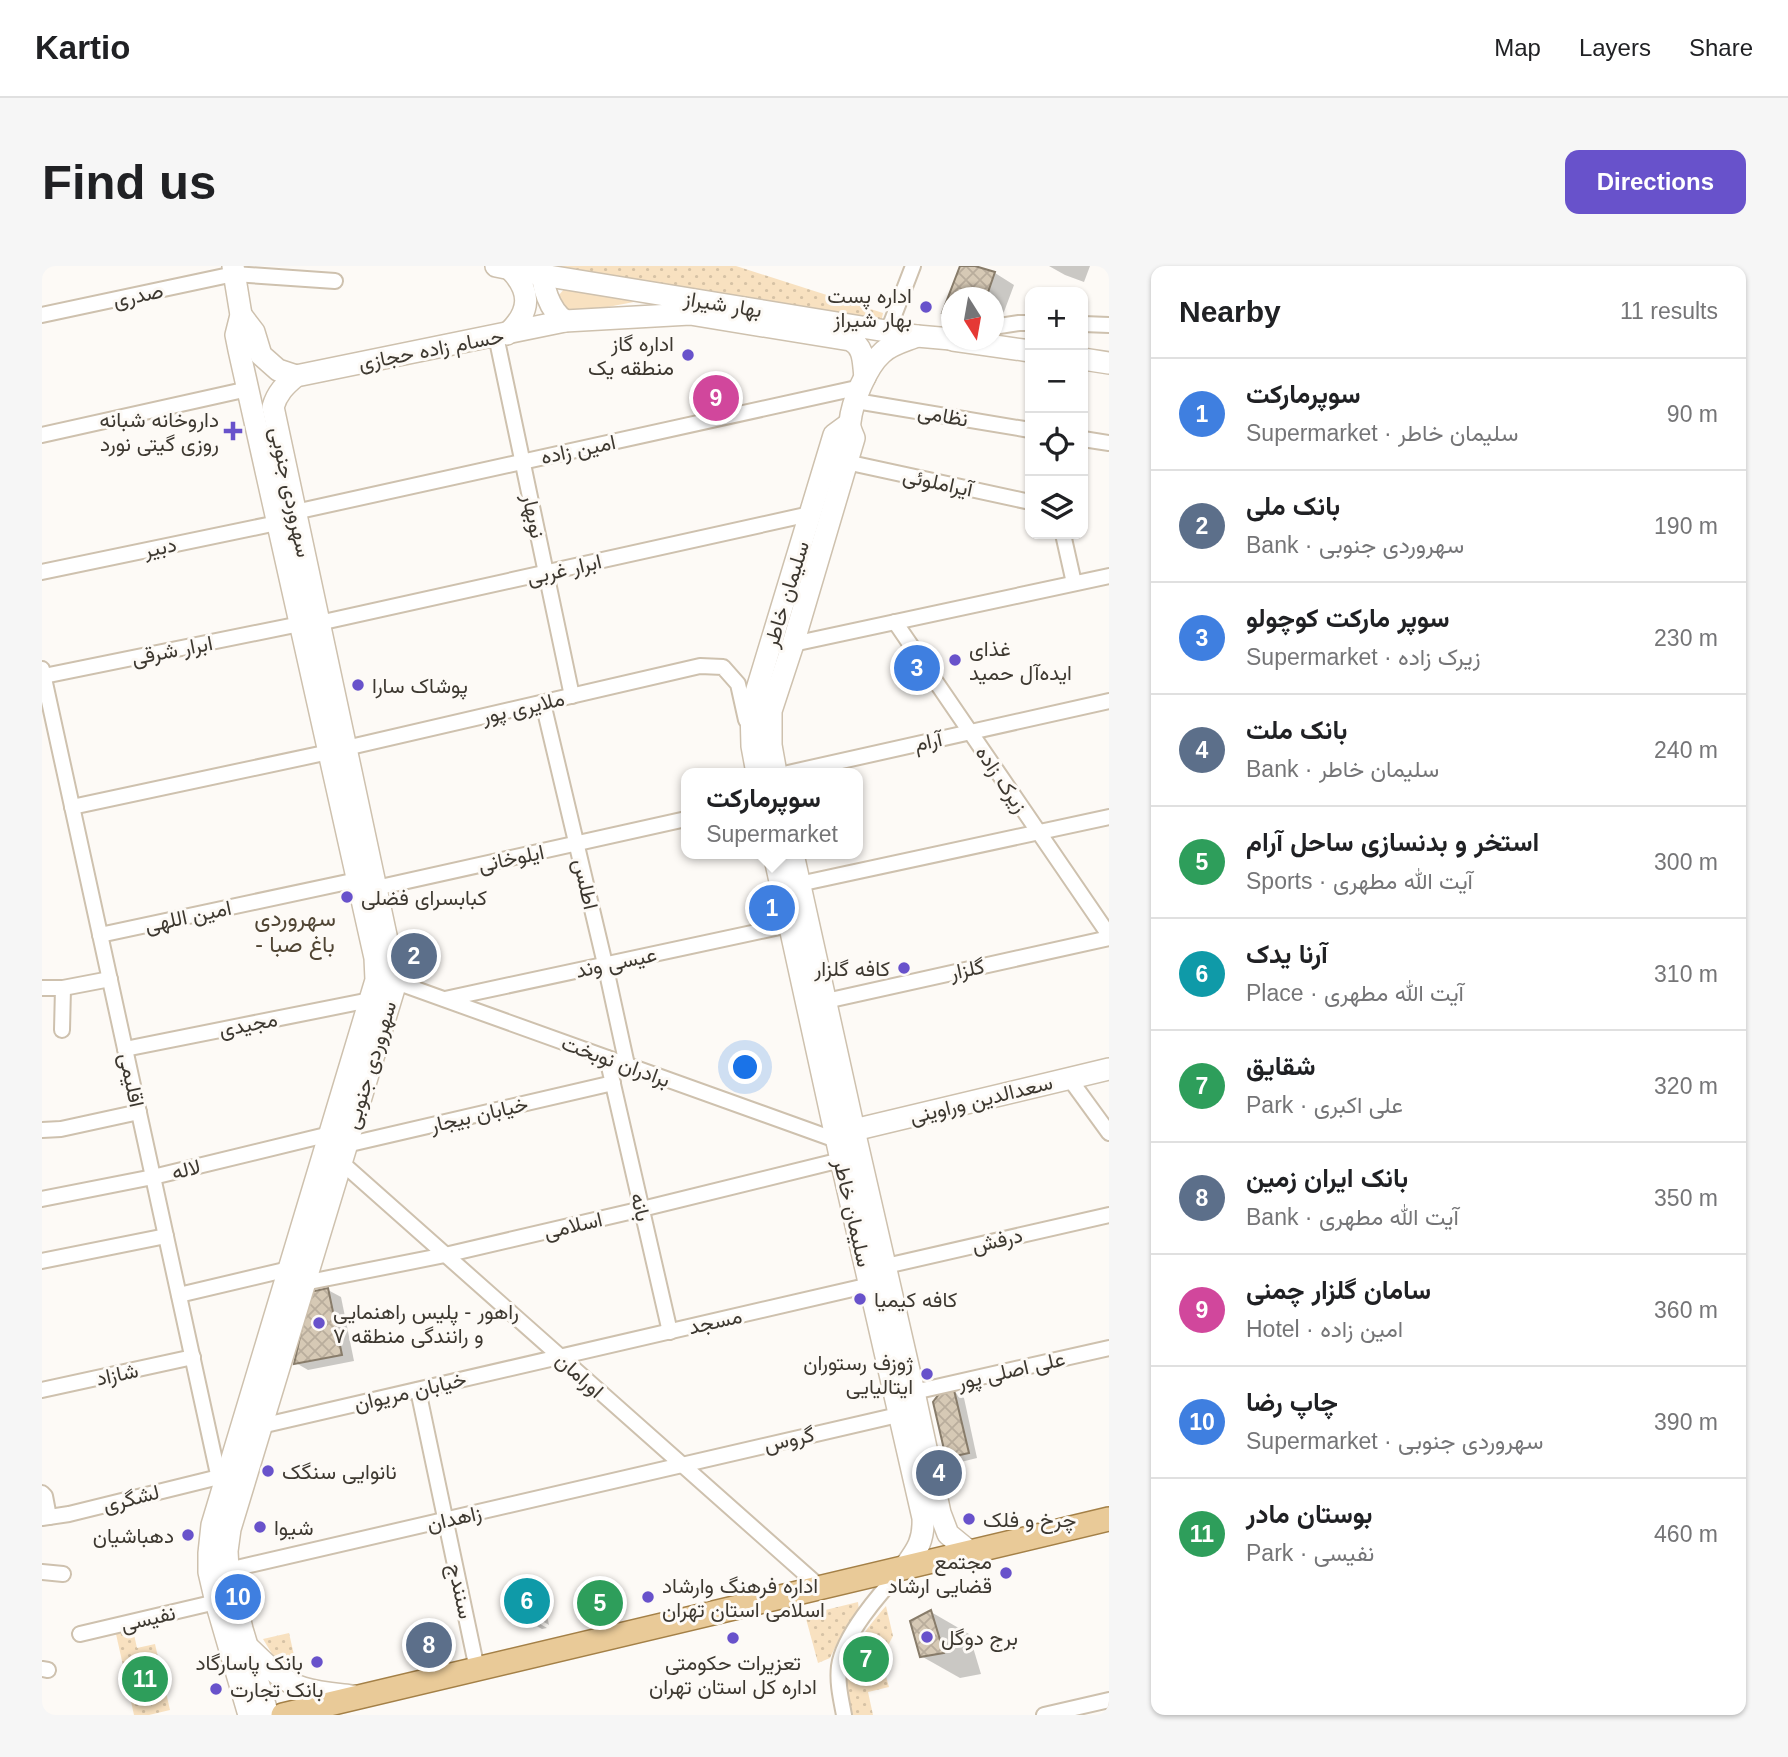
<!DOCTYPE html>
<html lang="en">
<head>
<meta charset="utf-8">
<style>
  :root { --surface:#fff; --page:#f6f6f6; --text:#202124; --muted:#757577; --line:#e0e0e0; --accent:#6852cb }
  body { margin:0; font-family:Arial,Vazirmatn,sans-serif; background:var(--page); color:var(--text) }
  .controls { position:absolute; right:21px; top:21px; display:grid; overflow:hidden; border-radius:14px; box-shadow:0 2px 5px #0004 }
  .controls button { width:63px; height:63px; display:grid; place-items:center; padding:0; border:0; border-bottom:2px solid var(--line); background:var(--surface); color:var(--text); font:35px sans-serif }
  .compass { position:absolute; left:899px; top:21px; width:63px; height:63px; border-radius:50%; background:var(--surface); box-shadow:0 2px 5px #0004; rotate:169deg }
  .you { position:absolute; left:704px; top:802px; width:24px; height:24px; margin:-18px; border:5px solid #fff; border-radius:50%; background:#1a73e8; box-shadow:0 0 0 10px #1a73e833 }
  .badge { display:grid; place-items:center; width:46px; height:46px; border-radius:50%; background:var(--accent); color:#fff; font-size:23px; font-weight:700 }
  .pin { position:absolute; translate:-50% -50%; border:4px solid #fff; box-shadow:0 2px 7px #0006 }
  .popup { position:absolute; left:639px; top:502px; width:182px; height:91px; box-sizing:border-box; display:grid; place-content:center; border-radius:14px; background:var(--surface); filter:drop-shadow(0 2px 5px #0005); font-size:23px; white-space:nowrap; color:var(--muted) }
  .popup b { font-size:26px; color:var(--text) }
  .popup::after { content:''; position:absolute; left:50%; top:100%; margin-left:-14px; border:14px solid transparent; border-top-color:var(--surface) }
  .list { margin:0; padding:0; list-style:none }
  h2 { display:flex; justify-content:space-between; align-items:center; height:91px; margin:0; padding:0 28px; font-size:30px }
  h2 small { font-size:23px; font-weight:400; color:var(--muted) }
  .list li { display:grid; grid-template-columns:46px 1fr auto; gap:21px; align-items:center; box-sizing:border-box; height:112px; padding:0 28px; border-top:2px solid var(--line) }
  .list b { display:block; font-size:26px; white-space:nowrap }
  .list p { margin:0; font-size:23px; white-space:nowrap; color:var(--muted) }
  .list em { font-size:23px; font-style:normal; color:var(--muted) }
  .icon { flex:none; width:38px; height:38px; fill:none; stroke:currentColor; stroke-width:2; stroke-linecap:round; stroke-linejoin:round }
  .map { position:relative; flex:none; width:1067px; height:1449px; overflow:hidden; border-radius:14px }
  header { display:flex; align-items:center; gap:42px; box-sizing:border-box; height:98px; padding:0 35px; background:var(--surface); border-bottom:2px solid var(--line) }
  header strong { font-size:33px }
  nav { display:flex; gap:38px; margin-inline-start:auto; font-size:24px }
  .intro { display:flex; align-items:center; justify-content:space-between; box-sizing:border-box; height:168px; padding:0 42px }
  h1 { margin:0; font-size:49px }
  .button { padding:18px 32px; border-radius:14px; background:var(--accent); color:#fff; font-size:24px; font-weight:700 }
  main { display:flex; gap:42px; padding:0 42px }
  aside { flex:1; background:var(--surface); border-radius:14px; box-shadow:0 2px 5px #0004 }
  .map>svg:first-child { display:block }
</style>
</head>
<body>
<header>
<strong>Kartio</strong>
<nav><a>Map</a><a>Layers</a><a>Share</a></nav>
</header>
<div class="intro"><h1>Find us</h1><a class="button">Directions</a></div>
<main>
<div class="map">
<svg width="1067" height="1449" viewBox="0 0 1067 1449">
  <defs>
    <pattern id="park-dots" width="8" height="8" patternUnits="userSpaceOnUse" patternTransform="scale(1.75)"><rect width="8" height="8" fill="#f8e1c0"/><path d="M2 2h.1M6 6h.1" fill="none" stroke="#d6c2a5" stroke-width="1.8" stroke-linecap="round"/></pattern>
    <pattern id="building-cross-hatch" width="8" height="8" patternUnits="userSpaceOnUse" patternTransform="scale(1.75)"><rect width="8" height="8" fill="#d6c9b5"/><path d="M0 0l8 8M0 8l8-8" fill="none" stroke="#b9ad9c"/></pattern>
  </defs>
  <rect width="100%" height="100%" fill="#fdfaf6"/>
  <polygon fill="#f8e1c0" points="523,22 597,35 524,49 515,38 517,29"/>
  <g fill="url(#park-dots)">
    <polygon points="509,0 694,0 841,47 838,61"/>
    <polygon points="816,1336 817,1344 799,1369 788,1392 776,1397 763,1349"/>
    <path d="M844,1340L851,1370C838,1394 840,1395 847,1421L826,1426L831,1449H808C806,1437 802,1423 803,1411C804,1388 829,1357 844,1340Z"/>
    <polygon points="91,1364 95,1382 113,1378 128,1444 107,1449 92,1449 74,1368"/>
    <polygon points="247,1367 256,1407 235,1396 221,1373"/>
  </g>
  <g fill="#0003">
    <polygon points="920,0 926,0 953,7 972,19 956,62 951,62 951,32 909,32 909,51 902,46"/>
    <polygon points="1007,0 1048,0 1042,16 1023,9"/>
    <polygon points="286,1024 299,1031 312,1095 266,1104 254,1097"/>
    <polygon points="912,1126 922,1132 935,1192 915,1197 905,1191"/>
    <polygon points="487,1318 500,1325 507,1359 495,1352 495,1356 505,1362 500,1363 487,1356"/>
    <polygon points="889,1346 927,1368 939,1408 918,1412 879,1390"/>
  </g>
  <g fill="url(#building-cross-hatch)" stroke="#887c6a" stroke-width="2">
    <polygon points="918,0 933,0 953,6 944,32 909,32 909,48 900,47"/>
    <polygon points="286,1022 300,1089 252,1098 268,1026"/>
    <polygon points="912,1124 927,1187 904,1192 891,1136 897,1128"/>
    <polygon points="487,1316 496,1354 485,1357 475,1319"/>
    <polygon points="889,1344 902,1387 878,1391 868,1355"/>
  </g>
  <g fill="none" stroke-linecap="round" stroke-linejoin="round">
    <g stroke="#cec1ae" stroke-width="18">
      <g id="minor">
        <polyline points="0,49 192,8 293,15"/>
        <polyline points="1041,58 1067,59"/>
        <polyline points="951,61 977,57 988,57"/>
        <polyline points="846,65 871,0"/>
        <polyline points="454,70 530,430"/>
        <polyline points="814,135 988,164"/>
        <polyline points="0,169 206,123"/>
        <polyline points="1041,173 1067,177"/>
        <polyline points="804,196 988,236"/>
        <polyline points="253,246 819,121"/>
        <polyline points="1021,268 1032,317"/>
        <polyline points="0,306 235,257"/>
        <polyline points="853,356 1067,669"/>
        <polyline points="277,357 768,248"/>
        <polyline points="751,378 1067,310"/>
        <polyline points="0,403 179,1222"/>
        <polyline points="2,410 258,358"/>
        <polyline points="501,437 563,698 585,799"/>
        <polyline points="304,482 658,400 681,401 696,418 704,454"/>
        <polyline points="746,507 1067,435"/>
        <polyline points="30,541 287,486"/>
        <polyline points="757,618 1067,551"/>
        <polyline points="334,622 644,553"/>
        <polyline points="58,669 315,614"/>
        <polyline points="354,716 794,874"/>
        <polyline points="0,722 21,722 68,713"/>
        <polyline points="403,733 747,659"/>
        <polyline points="784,735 1067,672"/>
        <polyline points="20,764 21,722"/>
        <polyline points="83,783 328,734"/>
        <polyline points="565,792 628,1066"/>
        <polyline points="1027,812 1067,867"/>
        <polyline points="0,864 19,863 97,846"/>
        <polyline points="304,879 571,817"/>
        <polyline points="299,896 778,1321"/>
        <polyline points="0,933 111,911 288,868"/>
        <polyline points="0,995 124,970"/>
        <polyline points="844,1000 1067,949"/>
        <polyline points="262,1017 403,989 600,943 799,894"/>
        <polyline points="137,1029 247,1003"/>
        <polyline points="0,1124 151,1091"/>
        <polyline points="376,1124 435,1403"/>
        <polyline points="872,1126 1067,1082"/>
        <polyline points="219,1160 828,1019"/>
        <polyline points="0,1227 3,1230 7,1251"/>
        <polyline points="0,1252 27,1248 177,1211"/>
        <path d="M186,1304C410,1253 633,1199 856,1149"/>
        <polyline points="0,1306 21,1308"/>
        <polyline points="38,1368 174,1336"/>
        <polyline points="0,1403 6,1404"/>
        <path d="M802,1449C799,1433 795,1417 797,1400C801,1370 838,1327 859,1305"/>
        <polyline points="1002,1449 1067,1434"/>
      </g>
    </g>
    <g stroke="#cec1ae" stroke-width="24">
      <g id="secondary">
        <polyline points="191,0 199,49 194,69 197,84 333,692 334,714 170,1259 167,1287 167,1306 174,1336 207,1449"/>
        <polyline points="454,0 500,9 875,70 909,73"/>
        <path d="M500,0C500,20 507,44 523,55"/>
        <polyline points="199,49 212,66 219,89 236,104 254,110"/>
        <path d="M465,68C489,46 490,25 467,2"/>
        <polyline points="911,74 988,85"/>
        <polyline points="1041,93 1067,97"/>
        <polyline points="715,507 710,480 709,443 792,169 807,158"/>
        <path d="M734,507L729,479V445L751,378L812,172C810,167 807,161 808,156C810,136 825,100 840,87C849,78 863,75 875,70"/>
        <path d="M732,588L799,894L881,1252C882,1275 875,1284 862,1302"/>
        <polyline points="751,588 812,864 872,1126 898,1247 906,1268 928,1286"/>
        <polyline points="799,871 812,864 1067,803"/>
        <path d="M208,1383C224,1398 239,1415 261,1422C277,1427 295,1428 312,1430"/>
        <path d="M226,1449L200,1363L186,1304L185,1285L188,1263L354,716L231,141C235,127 243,119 254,110L523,55L648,48L808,74C823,81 821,97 823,111"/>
      </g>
    </g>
    <g stroke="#a48047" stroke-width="26">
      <polyline id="primary" points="241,1449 1067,1253"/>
    </g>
    <use href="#minor" stroke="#fff" stroke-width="14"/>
    <use href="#secondary" stroke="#fff" stroke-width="21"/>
    <use href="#primary" stroke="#e9ca98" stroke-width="23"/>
  </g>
  <g fill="#6852cb" stroke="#fdfaf6" stroke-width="2.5">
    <circle cx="884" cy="41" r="7"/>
    <circle cx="646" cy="89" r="7"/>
    <path d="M187.5 154.5h7v7h7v7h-7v7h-7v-7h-7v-7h7z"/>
    <circle cx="913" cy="394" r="7"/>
    <circle cx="316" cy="419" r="7"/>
    <circle cx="305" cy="631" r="7"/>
    <circle cx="862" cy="702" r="7"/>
    <circle cx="818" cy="1033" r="7"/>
    <circle cx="277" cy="1057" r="7"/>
    <circle cx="885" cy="1108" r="7"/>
    <circle cx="226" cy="1205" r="7"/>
    <circle cx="927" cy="1253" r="7"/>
    <circle cx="218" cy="1261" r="7"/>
    <circle cx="146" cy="1269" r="7"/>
    <circle cx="964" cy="1307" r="7"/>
    <circle cx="606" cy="1331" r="7"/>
    <circle cx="885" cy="1371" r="7"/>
    <circle cx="691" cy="1372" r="7"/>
    <circle cx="275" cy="1396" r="7"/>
    <circle cx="174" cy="1423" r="7"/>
  </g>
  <g text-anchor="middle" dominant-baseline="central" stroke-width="6" stroke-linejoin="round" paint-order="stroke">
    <g font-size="21" fill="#3d3830" stroke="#fdfaf6">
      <text transform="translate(96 29) rotate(-12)">صدری</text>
      <text transform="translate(681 38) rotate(9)">بهار شیراز</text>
      <text transform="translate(389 83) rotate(-11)">حسام زاده حجازی</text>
      <text transform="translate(901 149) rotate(10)">نظامی</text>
      <text transform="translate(536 183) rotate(-12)">امین زاده</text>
      <text transform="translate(896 216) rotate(12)">آیراملوئی</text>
      <text transform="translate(249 226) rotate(78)">سهروردی جنوبی</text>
      <text transform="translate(492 250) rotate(78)">نوبهار</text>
      <text transform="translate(118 281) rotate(-12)">دبیر</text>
      <text transform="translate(522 303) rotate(-13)">ابرار غربی</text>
      <text transform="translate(744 328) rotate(-73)">سلیمان خاطر</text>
      <text transform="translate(130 384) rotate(-11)">ابرار شرقی</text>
      <text transform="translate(481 441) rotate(-13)">ملایری پور</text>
      <text transform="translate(886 475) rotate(-12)">آرام</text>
      <text transform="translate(960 513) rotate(56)">زیرک زاده</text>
      <text transform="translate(469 592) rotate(-12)">ایلوخانی</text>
      <text transform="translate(544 618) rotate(77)">اطلس</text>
      <text transform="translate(146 650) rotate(-12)">امین اللهی</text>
      <text transform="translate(574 696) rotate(-12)">عیسی وند</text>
      <text transform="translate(925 703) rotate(-12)">گلزار</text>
      <text transform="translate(206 758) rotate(-11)">مجیدی</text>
      <text transform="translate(574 795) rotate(20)">برادران نوبخت</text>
      <text transform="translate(328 799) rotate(-73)">سهروردی جنوبی</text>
      <text transform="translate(90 814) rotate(78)">اقلیمی</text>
      <text transform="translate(939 833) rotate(-14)">سعدالدین وراوینی</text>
      <text transform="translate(437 848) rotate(-13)">خیابان بیجار</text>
      <text transform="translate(144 903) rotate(-14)">لاله</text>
      <text transform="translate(599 941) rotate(77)">بانه</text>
      <text transform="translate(811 947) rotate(77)">سلیمان خاطر</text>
      <text transform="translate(531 959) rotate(-13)">اسلامی</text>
      <text transform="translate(955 974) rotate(-13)">درفش</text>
      <text transform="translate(673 1055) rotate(-13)">مسجد</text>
      <text transform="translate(969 1104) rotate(-13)">علی اصلی پور</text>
      <text transform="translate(75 1108) rotate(-12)">شازاد</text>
      <text transform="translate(538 1109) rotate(42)">اورامان</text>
      <text transform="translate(368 1125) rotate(-13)">خیابان مریوان</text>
      <text transform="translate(747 1173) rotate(-13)">گروس</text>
      <text transform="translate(89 1232) rotate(-14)">لشگری</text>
      <text transform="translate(412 1252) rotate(-13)">زاهدان</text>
      <text transform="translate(419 1325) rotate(78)">سنندج</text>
      <text transform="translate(106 1352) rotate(-13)">نفیسی</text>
    </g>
    <g font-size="21" fill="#3d3830" stroke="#fdfaf6" text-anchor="start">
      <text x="870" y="29" text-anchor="end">اداره پست<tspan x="870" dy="24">بهار شیراز</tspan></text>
      <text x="632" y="77" text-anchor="end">اداره گاز<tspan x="632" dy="24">منطقه یک</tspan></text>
      <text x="177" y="153" text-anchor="end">داروخانه شبانه<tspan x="177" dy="24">روزی گیتی نورد</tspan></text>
      <text x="927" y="382">غذای<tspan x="927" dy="24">ایده‌آل حمید</tspan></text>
      <text x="330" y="419">پوشاک سارا</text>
      <text x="319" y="631">کبابسرای فضلی</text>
      <text x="848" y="702" text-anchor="end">کافه گلزار</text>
      <text x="832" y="1033">کافه کیمیا</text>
      <text x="291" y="1045">راهور - پلیس راهنمایی<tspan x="291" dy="24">و رانندگی منطقه ۷</tspan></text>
      <text x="871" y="1096" text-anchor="end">ژوزف رستوران<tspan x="871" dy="24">ایتالیایی</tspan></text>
      <text x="240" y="1205">نانوایی سنگک</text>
      <text x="941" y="1253">چرخ و فلک</text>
      <text x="232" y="1261">شیوا</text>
      <text x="132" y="1269" text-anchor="end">دهباشیان</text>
      <text x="950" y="1295" text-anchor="end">مجتمع<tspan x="950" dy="24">قضایی ارشاد</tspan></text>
      <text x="620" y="1319">اداره فرهنگ وارشاد<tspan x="620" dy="24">اسلامی استان تهران</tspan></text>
      <text x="899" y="1371">برج دوگل</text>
      <text x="261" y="1396" text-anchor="end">بانک پاسارگاد</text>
      <text x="691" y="1396" text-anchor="middle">تعزیرات حکومتی<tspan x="691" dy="24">اداره کل استان تهران</tspan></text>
      <text x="188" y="1423">بانک تجارت</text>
    </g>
    <g font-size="23" fill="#504534" stroke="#fdfaf6">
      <text x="253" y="652">سهروردی<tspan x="253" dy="26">- باغ صبا</tspan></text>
    </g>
  </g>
</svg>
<div class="controls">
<button>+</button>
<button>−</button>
<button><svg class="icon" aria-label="locate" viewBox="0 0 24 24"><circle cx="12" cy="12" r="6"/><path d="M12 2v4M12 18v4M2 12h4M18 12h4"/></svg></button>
<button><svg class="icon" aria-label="layers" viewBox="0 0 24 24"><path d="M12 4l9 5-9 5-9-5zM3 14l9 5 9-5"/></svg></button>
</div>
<svg class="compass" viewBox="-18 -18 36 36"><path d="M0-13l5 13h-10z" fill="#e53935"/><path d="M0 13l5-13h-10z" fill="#757577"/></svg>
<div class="you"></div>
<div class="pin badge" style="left:730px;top:642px;background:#3f7fe0">1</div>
<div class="popup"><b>سوپرمارکت</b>Supermarket</div>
<div class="pin badge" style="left:372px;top:690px;background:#5c6f8a">2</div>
<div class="pin badge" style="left:875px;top:402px;background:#3f7fe0">3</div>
<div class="pin badge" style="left:897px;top:1207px;background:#5c6f8a">4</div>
<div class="pin badge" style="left:558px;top:1337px;background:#2e9e5b">5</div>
<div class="pin badge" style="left:485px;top:1335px;background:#0f9aa8">6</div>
<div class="pin badge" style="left:824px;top:1393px;background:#2e9e5b">7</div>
<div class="pin badge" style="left:387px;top:1379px;background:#5c6f8a">8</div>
<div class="pin badge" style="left:674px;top:132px;background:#d1479c">9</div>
<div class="pin badge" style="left:196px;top:1331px;background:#3f7fe0">10</div>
<div class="pin badge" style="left:103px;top:1413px;background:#2e9e5b">11</div>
</div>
<aside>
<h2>Nearby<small>11 results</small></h2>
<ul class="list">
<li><span class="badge" style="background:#3f7fe0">1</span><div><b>سوپرمارکت</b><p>Supermarket · سلیمان خاطر</p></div><em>90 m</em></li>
<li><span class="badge" style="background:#5c6f8a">2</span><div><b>بانک ملی</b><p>Bank · سهروردی جنوبی</p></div><em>190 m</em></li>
<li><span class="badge" style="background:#3f7fe0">3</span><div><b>سوپر مارکت کوچولو</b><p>Supermarket · زیرک زاده</p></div><em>230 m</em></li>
<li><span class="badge" style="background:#5c6f8a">4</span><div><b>بانک ملت</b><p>Bank · سلیمان خاطر</p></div><em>240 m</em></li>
<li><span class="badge" style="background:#2e9e5b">5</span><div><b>استخر و بدنسازی ساحل آرام</b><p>Sports · آیت الله مطهری</p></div><em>300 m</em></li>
<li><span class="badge" style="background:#0f9aa8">6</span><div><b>آرنا یدک</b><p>Place · آیت الله مطهری</p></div><em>310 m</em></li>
<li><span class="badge" style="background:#2e9e5b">7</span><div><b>شقایق</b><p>Park · علی‌ اکبری</p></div><em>320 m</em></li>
<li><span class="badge" style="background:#5c6f8a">8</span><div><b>بانک ایران زمین</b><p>Bank · آیت الله مطهری</p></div><em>350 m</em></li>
<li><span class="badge" style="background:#d1479c">9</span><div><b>سامان گلزار چمنی</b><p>Hotel · امین زاده</p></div><em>360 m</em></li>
<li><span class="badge" style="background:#3f7fe0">10</span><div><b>چاپ رضا</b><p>Supermarket · سهروردی جنوبی</p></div><em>390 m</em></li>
<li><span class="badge" style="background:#2e9e5b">11</span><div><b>بوستان مادر</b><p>Park · نفیسی</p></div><em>460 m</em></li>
</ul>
</aside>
</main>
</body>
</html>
